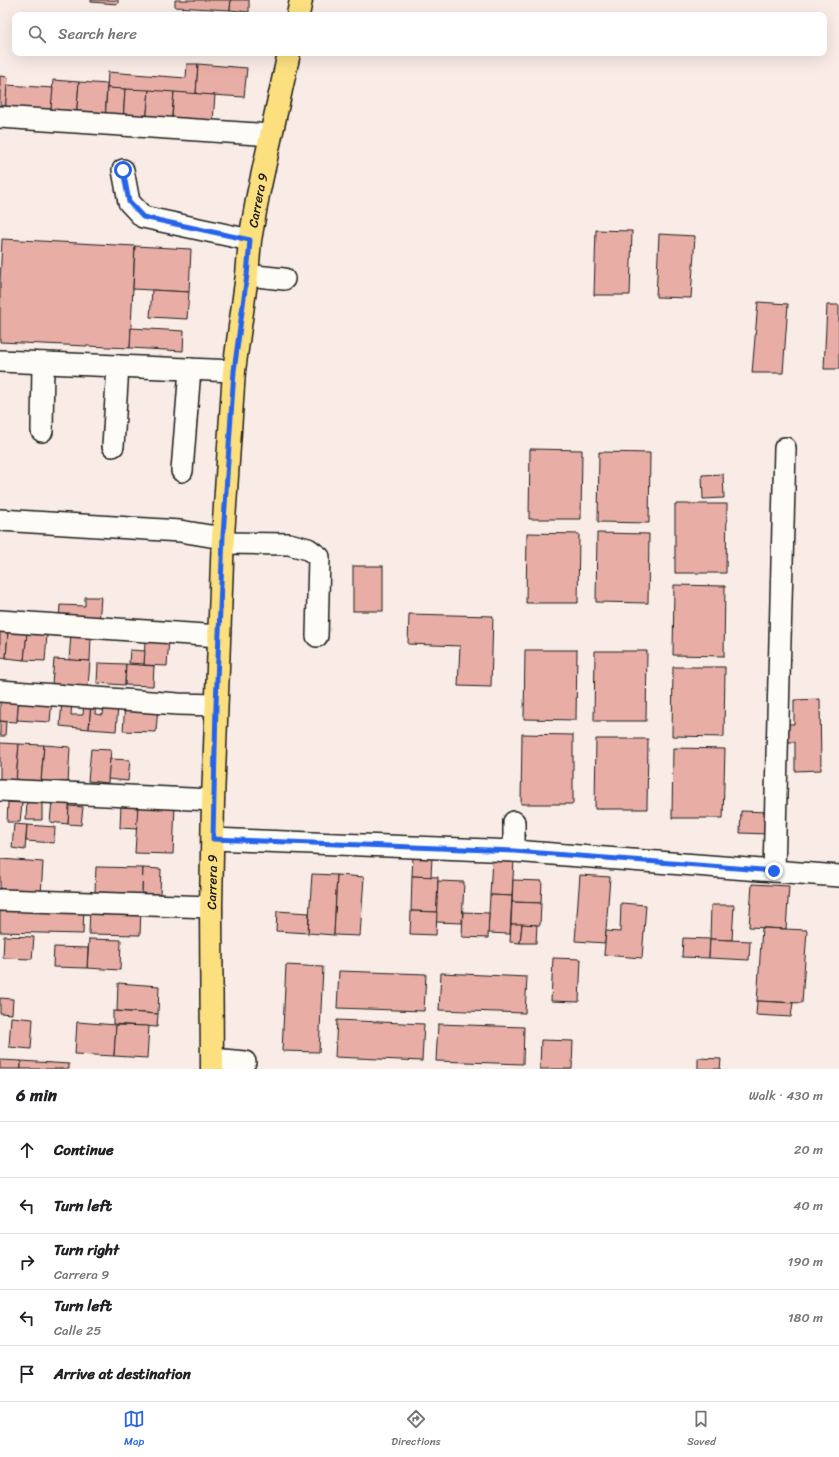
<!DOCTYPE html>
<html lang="en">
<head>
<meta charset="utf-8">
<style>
  :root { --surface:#fff; --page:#f6f6f6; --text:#202124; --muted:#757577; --line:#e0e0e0; --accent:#2563eb }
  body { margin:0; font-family:Sriracha,sans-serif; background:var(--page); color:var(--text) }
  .stop { position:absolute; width:12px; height:12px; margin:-9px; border:3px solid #2563eb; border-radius:50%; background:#fff }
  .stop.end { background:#2563eb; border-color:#fff; box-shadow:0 1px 4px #0008 }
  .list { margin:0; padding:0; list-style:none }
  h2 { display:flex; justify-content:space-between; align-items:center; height:52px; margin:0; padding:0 16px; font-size:17px }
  h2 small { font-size:13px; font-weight:400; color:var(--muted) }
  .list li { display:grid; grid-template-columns:26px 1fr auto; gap:12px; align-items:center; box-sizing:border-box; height:56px; padding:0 16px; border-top:1px solid var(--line) }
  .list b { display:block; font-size:15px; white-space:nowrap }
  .list p { margin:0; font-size:13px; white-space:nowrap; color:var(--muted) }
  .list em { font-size:13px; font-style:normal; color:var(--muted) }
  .icon { flex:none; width:22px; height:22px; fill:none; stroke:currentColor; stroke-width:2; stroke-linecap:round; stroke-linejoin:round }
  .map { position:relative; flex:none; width:839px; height:1069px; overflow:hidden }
  .search { position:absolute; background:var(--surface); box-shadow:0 4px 16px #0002; left:12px; right:12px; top:12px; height:44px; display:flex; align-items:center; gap:10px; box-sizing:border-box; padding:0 14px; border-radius:8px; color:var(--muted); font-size:15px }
  .sheet { height:332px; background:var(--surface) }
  nav { display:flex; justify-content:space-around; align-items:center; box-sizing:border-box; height:56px; border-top:1px solid var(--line); background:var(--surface); font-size:11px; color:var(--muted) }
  nav a { display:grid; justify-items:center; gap:2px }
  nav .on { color:var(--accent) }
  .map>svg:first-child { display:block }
</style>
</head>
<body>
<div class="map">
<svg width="839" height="1069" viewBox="0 0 839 1069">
  <rect width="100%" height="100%" fill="#f9ece7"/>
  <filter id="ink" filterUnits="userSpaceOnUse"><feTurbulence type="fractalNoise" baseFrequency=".025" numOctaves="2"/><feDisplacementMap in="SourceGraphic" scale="8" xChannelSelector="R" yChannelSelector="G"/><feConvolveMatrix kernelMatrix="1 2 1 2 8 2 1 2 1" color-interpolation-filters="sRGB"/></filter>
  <g filter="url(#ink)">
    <g fill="#e8aea5" stroke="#1c1c1c">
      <polygon points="91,0 118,0 118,4 91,2"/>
      <polygon points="175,0 231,0 230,10 175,7"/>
      <polygon points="231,0 249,0 249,12 230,10"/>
      <polygon points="187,64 198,64 196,94 107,88 108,72 186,78"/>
      <polygon points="198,64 247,68 244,97 196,94"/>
      <polygon points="0,76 8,77 5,115 0,114"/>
      <polygon points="53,80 79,82 76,120 50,118"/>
      <polygon points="79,82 107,84 105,122 76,120"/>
      <polygon points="7,85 53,88 50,118 5,115"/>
      <polygon points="107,88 125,89 123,123 105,122"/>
      <polygon points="125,89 149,90 146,124 123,123"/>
      <polygon points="149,90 174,92 171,126 146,124"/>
      <polygon points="174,92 215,95 213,121 172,118"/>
      <polygon points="596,230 632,231 630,295 594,295"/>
      <polygon points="659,234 695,236 691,298 656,297"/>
      <polygon points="2,239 135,246 130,348 0,342 0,282"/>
      <polygon points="135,246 191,249 189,292 133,289"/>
      <polygon points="152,290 189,292 187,319 150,317"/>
      <polygon points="758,302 788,304 783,373 752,373"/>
      <polygon points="827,305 839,305 839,369 824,369"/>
      <polygon points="131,328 184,331 183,351 130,348"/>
      <polygon points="530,449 582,450 581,519 529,519"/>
      <polygon points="599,452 650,453 649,523 598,522"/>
      <polygon points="723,474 724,498 703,499 702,475"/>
      <polygon points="675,504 727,504 726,573 675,573"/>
      <polygon points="527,533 579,534 578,603 526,603"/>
      <polygon points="597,533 649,534 648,603 596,602"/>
      <rect x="353" y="566" width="30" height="45"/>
      <polygon points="674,585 725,586 724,656 673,655"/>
      <polygon points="85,597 101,597 99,623 59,621 60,605 85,606"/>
      <polygon points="409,614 493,616 491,687 458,686 460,646 408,644"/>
      <polygon points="0,631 8,632 6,658 0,657"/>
      <polygon points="8,632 27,633 24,660 6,658"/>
      <polygon points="27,633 47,635 45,661 24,660"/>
      <polygon points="71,634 91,636 90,661 69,660"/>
      <polygon points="145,638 169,639 167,666 144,665"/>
      <polygon points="130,650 145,651 144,664 129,663"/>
      <polygon points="525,650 577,650 576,720 524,719"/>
      <polygon points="595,651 647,651 646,721 594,721"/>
      <polygon points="54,659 90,661 88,687 52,684"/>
      <polygon points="98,663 126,664 125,685 97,683"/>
      <polygon points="126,664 154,666 153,686 125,685"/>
      <polygon points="673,667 725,667 724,737 672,736"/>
      <polygon points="0,696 19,697 17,722 0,721"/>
      <polygon points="19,697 52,699 50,722 17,720"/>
      <polygon points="820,699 821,770 795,771 795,742 785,742 785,724 794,724 794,700"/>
      <polygon points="62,701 72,702 71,715 83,715 84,702 91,703 89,729 60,726"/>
      <polygon points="91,703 96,703 95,714 103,715 104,705 118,706 116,731 89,729"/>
      <polygon points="125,705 158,706 156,732 123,731"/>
      <polygon points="0,721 6,722 5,736 0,736"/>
      <polygon points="522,734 573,735 573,804 521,804"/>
      <polygon points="596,739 648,739 647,809 595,809"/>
      <polygon points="0,743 19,744 16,781 0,780"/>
      <polygon points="19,744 44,745 41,782 16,781"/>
      <polygon points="44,745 70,747 68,784 41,782"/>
      <polygon points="673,748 725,749 723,818 672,818"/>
      <polygon points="91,749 111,750 108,783 88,781"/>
      <polygon points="110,759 130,760 128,781 108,779"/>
      <polygon points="27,799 42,799 42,820 26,820"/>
      <polygon points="52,800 70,801 68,824 50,822"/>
      <polygon points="8,802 22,803 20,822 7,822"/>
      <polygon points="121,804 138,804 137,829 120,828"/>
      <polygon points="138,804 175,805 173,854 135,853"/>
      <polygon points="69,806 83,807 81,825 68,824"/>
      <polygon points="741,811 769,812 769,834 740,833"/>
      <polygon points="14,824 27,825 25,850 12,848"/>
      <polygon points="27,825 55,827 54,843 26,841"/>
      <polygon points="413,857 432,857 431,877 412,876"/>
      <polygon points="0,859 43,862 41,895 0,893"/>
      <polygon points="492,859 514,860 512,896 490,895"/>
      <polygon points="96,867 143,868 142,894 95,892"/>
      <polygon points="143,868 161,869 160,894 142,894"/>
      <polygon points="312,874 337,875 334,935 308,933"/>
      <polygon points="337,875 364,877 360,936 334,935"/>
      <polygon points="580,875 610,877 605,943 575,941"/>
      <polygon points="412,876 438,877 437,912 411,911"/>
      <polygon points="513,880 542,881 541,903 512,902"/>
      <polygon points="438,881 464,882 462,923 436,922"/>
      <polygon points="752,884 789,886 786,929 749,927"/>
      <polygon points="490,895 512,896 510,934 488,933"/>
      <polygon points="512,902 541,903 540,925 511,924"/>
      <polygon points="0,903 84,906 83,934 0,932"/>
      <polygon points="621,903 646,905 642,958 604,955 606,931 620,932"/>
      <polygon points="711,905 734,905 732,940 710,939"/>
      <polygon points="90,907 141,908 140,935 89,934"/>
      <polygon points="277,911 309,913 308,933 276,931"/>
      <polygon points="411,911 437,912 436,935 410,934"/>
      <polygon points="463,912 489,913 488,938 462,937"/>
      <polygon points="511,924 522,924 520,943 510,942"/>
      <polygon points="522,924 537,925 536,943 520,943"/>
      <polygon points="762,928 807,930 802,1003 757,1001"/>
      <polygon points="4,936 34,937 32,959 3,958"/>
      <polygon points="683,938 710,939 709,958 682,957"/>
      <polygon points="89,939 121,940 120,970 87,968"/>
      <polygon points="710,939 750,941 749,960 709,958"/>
      <polygon points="54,947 88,948 87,968 53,967"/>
      <polygon points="553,958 581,959 579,1002 551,1001"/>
      <polygon points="286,965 323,967 319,1052 282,1051"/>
      <polygon points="339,971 426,974 424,1011 337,1008"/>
      <polygon points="441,973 527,977 525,1013 439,1010"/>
      <polygon points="118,983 159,986 158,1014 117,1011"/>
      <polygon points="0,998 13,999 12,1014 0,1013"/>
      <polygon points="757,1001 793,1003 791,1017 756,1015"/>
      <polygon points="113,1011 158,1014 157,1027 113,1024"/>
      <polygon points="11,1017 33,1019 31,1049 9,1047"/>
      <polygon points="337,1020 424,1024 422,1061 335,1057"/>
      <polygon points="77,1022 116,1025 114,1056 75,1054"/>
      <polygon points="438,1024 524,1027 523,1064 436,1061"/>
      <polygon points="116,1025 149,1026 147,1058 114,1056"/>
      <polygon points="541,1040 573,1041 572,1069 540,1069"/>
      <polygon points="698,1058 721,1059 720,1069 698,1069"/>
      <polygon points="0,1060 21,1061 21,1069 0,1069"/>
      <polygon points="21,1061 69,1064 69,1069 21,1069"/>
    </g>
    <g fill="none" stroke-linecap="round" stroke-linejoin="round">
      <g stroke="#1c1c1c" stroke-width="24">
        <g id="minor">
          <polyline points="0,117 271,135"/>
          <polyline points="123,170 129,202 143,217 250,240"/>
          <polyline points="247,275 284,279"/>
          <polyline points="0,361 234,371"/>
          <polyline points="42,431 43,363"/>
          <polyline points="113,446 118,366"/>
          <polyline points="182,471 190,369"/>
          <polyline points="0,520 180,531 210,536 223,536"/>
          <polyline points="223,543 289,544 308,549 319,557 317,636"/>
          <polyline points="0,621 219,636"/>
          <polyline points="0,691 178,704 216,705"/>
          <polyline points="0,790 213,800"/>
          <polyline points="514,822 514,851"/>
          <polyline points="213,839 514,851 839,876"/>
          <polyline points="774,871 785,448"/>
          <polyline points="0,900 211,907"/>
          <polyline points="212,1059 245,1062"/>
        </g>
      </g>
      <g stroke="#1c1c1c" stroke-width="25">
        <g id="major">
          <polyline points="298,15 301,0"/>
          <path id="s1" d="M212,1069L211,907L213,800L223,536L234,371L247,275L250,240L258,195L289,53"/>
        </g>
      </g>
      <use href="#minor" stroke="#fdfcf7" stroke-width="21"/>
      <use href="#major" stroke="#fce080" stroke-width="22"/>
    </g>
  </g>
  <g fill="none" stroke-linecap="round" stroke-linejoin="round" filter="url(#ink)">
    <polyline stroke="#2563eb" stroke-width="5" points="123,170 129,202 143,217 250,240 247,275 234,371 223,536 216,705 213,839 514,851 774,871"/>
  </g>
  <g text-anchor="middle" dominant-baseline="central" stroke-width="3" stroke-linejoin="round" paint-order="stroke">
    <g font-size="13" fill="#1c1c1c" stroke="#fdfcf7">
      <text stroke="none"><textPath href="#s1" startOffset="871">Carrera 9</textPath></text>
      <text stroke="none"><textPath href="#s1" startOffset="187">Carrera 9</textPath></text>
    </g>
  </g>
</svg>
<div class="stop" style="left:123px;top:170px"></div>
<div class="stop end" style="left:774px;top:871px"></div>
<div class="search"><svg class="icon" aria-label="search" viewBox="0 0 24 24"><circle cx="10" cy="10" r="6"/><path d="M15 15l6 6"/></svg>Search here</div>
</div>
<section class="sheet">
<h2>6 min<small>Walk · 430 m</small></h2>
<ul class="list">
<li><svg class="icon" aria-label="ahead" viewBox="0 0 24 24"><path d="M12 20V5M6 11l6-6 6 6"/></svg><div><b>Continue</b></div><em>20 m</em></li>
<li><svg class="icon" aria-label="left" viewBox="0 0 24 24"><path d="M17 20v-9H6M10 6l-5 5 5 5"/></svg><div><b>Turn left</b></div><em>40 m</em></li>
<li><svg class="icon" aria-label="right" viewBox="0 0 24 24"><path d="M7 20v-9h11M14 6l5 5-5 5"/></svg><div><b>Turn right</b><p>Carrera 9</p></div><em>190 m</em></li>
<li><svg class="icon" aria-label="left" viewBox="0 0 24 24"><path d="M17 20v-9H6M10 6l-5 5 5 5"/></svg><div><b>Turn left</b><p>Calle 25</p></div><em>180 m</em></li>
<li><svg class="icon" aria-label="arrive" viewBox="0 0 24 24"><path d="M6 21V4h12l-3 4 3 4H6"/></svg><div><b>Arrive at destination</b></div></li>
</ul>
</section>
<nav>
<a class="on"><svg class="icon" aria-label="map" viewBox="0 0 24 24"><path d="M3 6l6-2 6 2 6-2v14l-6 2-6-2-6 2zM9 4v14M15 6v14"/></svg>Map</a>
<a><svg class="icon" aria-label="directions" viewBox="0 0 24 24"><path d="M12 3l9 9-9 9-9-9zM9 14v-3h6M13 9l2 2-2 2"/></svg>Directions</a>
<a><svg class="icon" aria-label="saved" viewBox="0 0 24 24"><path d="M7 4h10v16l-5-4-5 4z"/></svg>Saved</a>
</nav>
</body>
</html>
